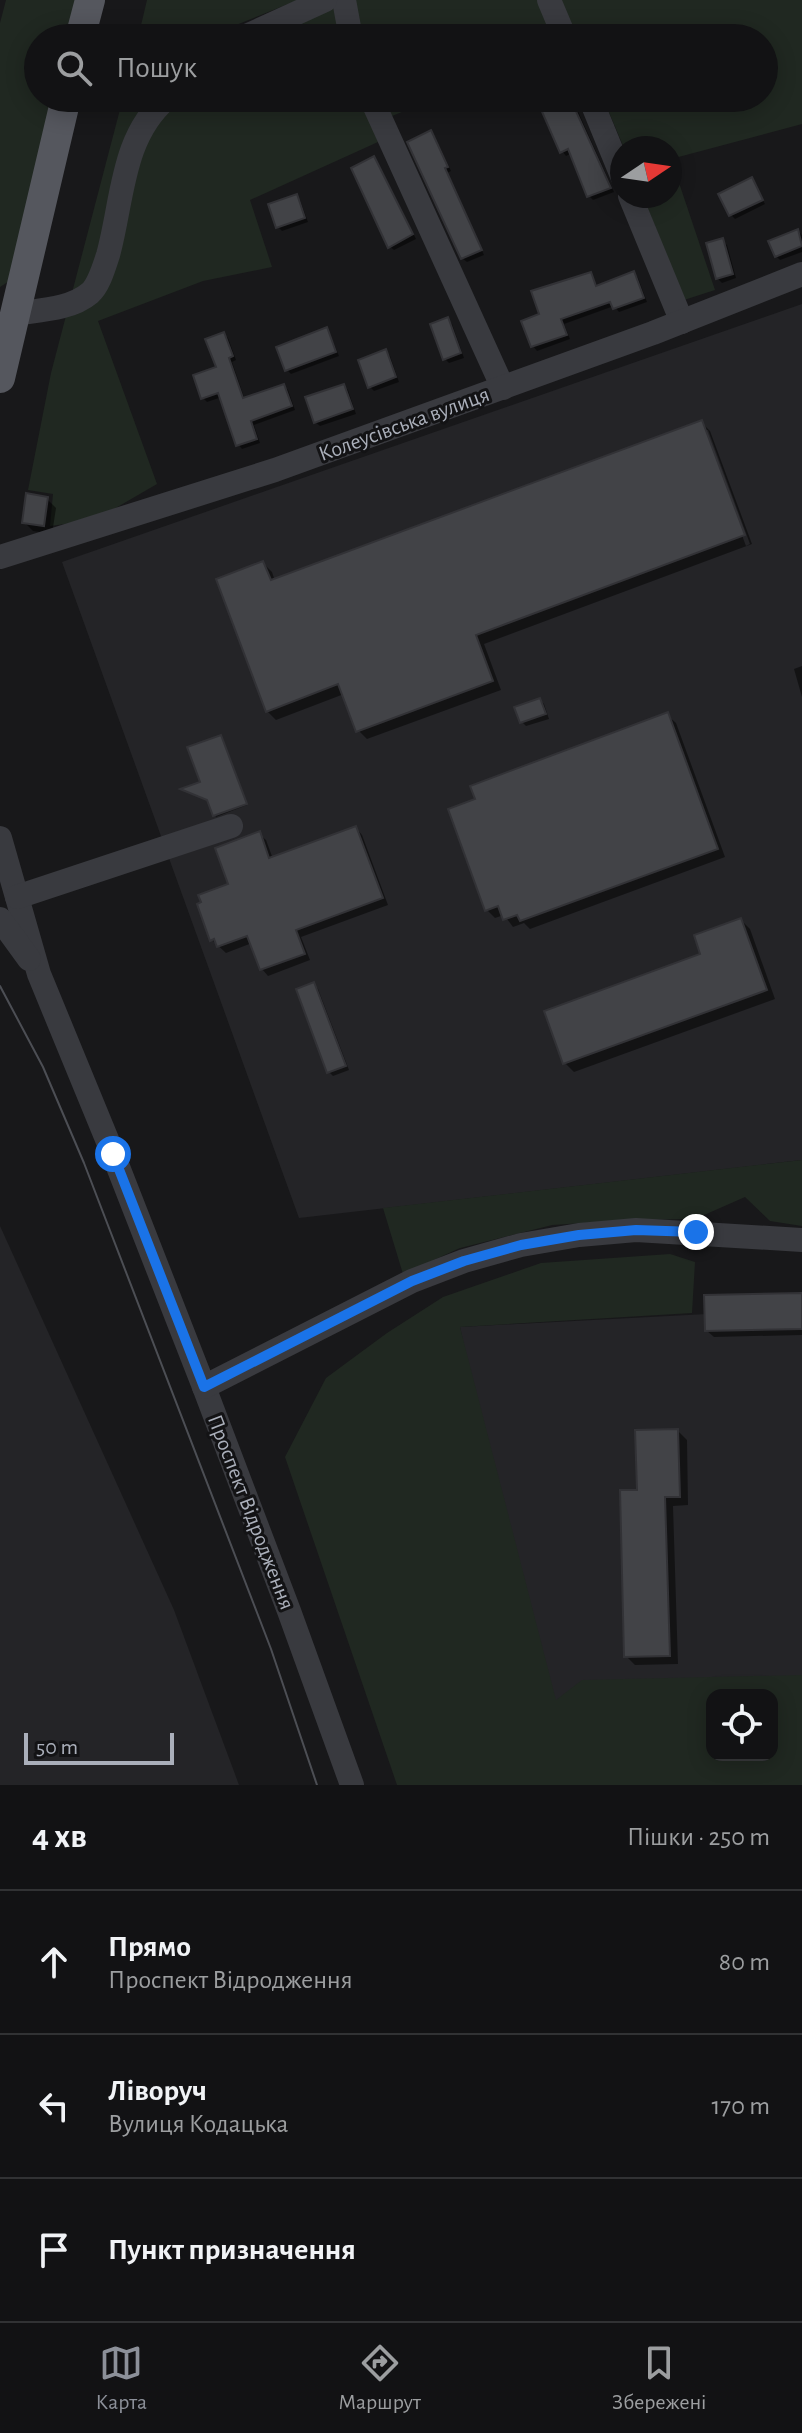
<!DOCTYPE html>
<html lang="uk">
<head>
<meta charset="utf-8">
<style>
  :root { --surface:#121214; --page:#1b1b1d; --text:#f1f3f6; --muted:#9c9ea0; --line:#313234; --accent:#8c9099 }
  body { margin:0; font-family:"Alegreya Sans",sans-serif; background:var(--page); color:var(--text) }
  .controls { position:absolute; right:24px; bottom:24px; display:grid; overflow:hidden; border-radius:16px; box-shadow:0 4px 20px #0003 }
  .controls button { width:72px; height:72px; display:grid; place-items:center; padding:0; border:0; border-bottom:2px solid var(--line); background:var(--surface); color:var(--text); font:40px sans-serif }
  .compass { position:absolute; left:610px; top:136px; width:72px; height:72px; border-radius:50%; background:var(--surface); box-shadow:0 4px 20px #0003; rotate:77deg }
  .scale { position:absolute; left:24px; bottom:20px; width:150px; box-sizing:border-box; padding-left:8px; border:4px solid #aaafba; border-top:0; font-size:22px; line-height:28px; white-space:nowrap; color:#aaafba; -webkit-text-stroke:6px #131315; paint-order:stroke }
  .stop { position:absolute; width:24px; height:24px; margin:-18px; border:6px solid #1a73e8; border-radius:50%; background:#fff }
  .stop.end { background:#1a73e8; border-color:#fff; box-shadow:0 2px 8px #0008 }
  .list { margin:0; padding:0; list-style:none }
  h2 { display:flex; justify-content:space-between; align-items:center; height:104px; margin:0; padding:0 32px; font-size:34px }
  h2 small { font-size:26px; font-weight:400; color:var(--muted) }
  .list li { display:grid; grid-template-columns:52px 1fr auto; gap:24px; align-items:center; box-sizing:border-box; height:144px; padding:0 32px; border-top:2px solid var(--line) }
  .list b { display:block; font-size:30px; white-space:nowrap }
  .list p { margin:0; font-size:26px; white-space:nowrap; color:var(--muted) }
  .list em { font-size:26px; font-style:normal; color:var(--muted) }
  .icon { flex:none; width:44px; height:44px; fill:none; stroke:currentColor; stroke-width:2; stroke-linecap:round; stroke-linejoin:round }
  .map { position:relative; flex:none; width:802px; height:1785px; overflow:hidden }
  .search { position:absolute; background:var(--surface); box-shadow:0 4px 20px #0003; left:24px; right:24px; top:24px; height:88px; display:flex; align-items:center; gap:20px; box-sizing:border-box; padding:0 28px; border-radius:44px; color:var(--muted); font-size:30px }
  .sheet { height:536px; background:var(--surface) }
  nav { display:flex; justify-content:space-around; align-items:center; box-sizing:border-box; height:112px; border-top:2px solid var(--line); background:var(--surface); font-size:22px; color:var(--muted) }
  nav a { display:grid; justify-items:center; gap:4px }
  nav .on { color:var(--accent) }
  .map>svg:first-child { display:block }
</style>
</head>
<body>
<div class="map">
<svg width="802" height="1785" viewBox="0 0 802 1785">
  <rect width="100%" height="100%" fill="#18181a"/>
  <g fill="#242427" fill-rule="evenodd">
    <polygon points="802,304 802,1160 299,1218 62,562"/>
    <polygon points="0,1226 174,1610 239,1785 0,1785"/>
    <path d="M802,1309V1785H558L460,1327ZM712,1695H772V1755H712Z"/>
  </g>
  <g fill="#202821" fill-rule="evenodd">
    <polygon points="6,0 81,0 72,38 38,38 38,98 57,98 14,278 0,287 0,23"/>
    <polygon points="147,0 298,0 236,25 268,33 335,0 345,38 138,38"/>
    <polygon points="350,0 540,0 555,38 356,38"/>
    <polygon points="560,0 802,0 802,124 671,159 715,290 684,300 643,196 670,196 670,148 624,148 603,98 764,98 764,38 577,38"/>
    <polygon points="123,98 362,98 378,142 250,200 272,267 203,281 98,321 157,484 95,520 50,526 53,494 28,490 51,373"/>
    <polygon points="379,98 437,98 387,118"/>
    <polygon points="802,1160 802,1226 770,1221 745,1197 695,1219 633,1220 552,1225 460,1248 403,1274 383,1208"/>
    <path d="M670,1254L695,1262L692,1313L460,1327L556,1700L582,1680L802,1675V1785H397L285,1457L326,1378L387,1333L443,1297L541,1263ZM712,1695H772V1755H712Z"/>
  </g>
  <g fill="#0007" fill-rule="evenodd">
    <polygon points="538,98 572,98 614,192 593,200 589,196 572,153 566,156 562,151"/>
    <polygon points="431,133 435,137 451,171 447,173 484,255 467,262 462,258"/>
    <polygon points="374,159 378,163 416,239 394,250 389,246"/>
    <polygon points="751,180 765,204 735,219 731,215"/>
    <polygon points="296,196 300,200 308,222 282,231 278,227"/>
    <polygon points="798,231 802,235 802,252 780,260 776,256"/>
    <polygon points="722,241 727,245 736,278 722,283 717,278"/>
    <polygon points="590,274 598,287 634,274 638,278 647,302 619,312 614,306 564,324 570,339 537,351 533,346 542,316"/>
    <polygon points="447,320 452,324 464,358 449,363 445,359"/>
    <polygon points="326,329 330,334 339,356 291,374 287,370"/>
    <polygon points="224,334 228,338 236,360 232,362 245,400 284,386 288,390 295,410 254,425 260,443 242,449 238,444 222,397 207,402 203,398 218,368"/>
    <polygon points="385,352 390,356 399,382 374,391 370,387"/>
    <polygon points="344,386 348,390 356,414 320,426 315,422"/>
    <path d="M701,422L710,431L752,544L484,644L501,690L367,739L358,730L344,694L276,720L267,711L263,563L272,572L275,581ZM703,430H708L750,544L746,546Z"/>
    <polygon points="47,499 56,508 52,534 33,531 24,522"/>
    <polygon points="802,666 802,697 794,669"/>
    <polygon points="540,700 544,704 549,719 526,726 522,722"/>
    <polygon points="667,715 676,723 725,857 530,929 524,923 513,927 504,915 495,918 487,910"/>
    <polygon points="222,738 247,805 216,817 202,783"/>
    <polygon points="356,828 362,835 388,905 301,937 310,960 268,976 262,969 252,943 226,953 212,940 230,885 259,834 266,840 273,859"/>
    <polygon points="741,920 750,929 775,999 574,1072 565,1063 703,955"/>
    <polygon points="314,985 318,989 349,1070 333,1076 329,1072"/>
    <polygon points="802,1295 802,1335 714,1337 707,1331"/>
    <polygon points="678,1431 687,1440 688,1505 673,1506 678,1664 635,1665 626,1656 639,1492"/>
  </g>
  <g fill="#424347" stroke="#323236" stroke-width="2">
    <polygon points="536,98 570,98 611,188 587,197 568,149 560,153"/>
    <polygon points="431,130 448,167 445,168 482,250 461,259 407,142"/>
    <polygon points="374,156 413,234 388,248 351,168"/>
    <polygon points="752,177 763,200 729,216 718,194"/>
    <polygon points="297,194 305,218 276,228 268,204"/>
    <polygon points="798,229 802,246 775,257 768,241"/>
    <polygon points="723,238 733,274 716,279 706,243"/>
    <polygon points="634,271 644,298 613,309 610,302 561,319 567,335 531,347 521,321 539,314 531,291 591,272 596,286"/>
    <polygon points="448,317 461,353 443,360 430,324"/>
    <polygon points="327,327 336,352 285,371 276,347"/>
    <polygon points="224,332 233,356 229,358 243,398 284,384 292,406 251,421 257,439 236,446 218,393 201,399 193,375 216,367 205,339"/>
    <polygon points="386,349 396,377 368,388 358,360"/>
    <polygon points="344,384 353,409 314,423 305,397"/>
    <polygon points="702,420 745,535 476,635 493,681 356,732 338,684 266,712 216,579 263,561 271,580"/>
    <polygon points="26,493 48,497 44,526 22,523"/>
    <polygon points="540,698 546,714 520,723 514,707"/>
    <polygon points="668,712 718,849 520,921 517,915 503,920 498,906 485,911 448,809 475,799 470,786"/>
    <polygon points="221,735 247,804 213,816 207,800 180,789 200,782 187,747"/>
    <polygon points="356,826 383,898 296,930 305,954 260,970 247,936 217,947 214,939 210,941 197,904 201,902 198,895 228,884 215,848 260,831 269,858"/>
    <polygon points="741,918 767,990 563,1064 544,1011 700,954 694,935"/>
    <polygon points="314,982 346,1066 327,1073 296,989"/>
    <polygon points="802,1293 802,1329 705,1331 704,1295"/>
    <polygon points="678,1429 680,1497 665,1497 670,1656 624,1657 620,1490 637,1490 635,1430"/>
  </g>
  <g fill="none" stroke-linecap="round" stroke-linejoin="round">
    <g stroke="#393a3f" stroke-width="24">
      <polyline points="344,0 351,38"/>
      <polyline points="549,0 565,38"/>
      <polyline points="242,38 325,0"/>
      <polyline points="371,98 503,388"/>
      <polyline points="590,98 622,176"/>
      <polyline points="630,196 682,322"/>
      <path d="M14,314C38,310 70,310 90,293C99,285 104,267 108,255C123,201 121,137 167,98"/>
      <polyline points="0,557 275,470 653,333 802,274"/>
      <polyline points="0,838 39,974 113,1154 204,1387 289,1611 352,1785"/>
      <polyline points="17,897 231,826"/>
      <polyline points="0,919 29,959"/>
      <polyline points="204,1387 412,1281 464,1261 521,1245 579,1235 636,1230 802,1240"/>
    </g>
    <g stroke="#55575e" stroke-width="30">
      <polyline points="80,38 90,0"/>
      <polyline points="0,378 66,98"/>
    </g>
    <polyline stroke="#4c4e54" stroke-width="2" points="0,986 43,1067 84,1163 271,1649 317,1785"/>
  </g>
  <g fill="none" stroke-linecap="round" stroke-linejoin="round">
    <polyline stroke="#1a73e8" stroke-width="10" points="113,1154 204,1387 412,1281 464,1261 521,1245 579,1235 636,1230 696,1232"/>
  </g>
  <g text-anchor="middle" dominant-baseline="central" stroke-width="6" stroke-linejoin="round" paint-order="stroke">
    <g font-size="22" fill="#aaafba" stroke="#131315">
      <text transform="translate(404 424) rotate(-20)">Колеусівська вулиця</text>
      <text transform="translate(251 1512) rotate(69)">Проспект Відродження</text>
    </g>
  </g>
</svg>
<div class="controls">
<button><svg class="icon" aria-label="locate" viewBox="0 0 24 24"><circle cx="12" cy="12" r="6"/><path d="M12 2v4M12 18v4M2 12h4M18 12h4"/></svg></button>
</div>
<svg class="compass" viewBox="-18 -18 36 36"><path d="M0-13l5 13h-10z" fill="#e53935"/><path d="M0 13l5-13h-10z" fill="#9c9ea0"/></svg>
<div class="scale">50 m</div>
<div class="stop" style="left:113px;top:1154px"></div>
<div class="stop end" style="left:696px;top:1232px"></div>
<div class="search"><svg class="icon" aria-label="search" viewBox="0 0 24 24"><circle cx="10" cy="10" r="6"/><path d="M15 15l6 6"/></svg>Пошук</div>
</div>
<section class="sheet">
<h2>4 хв<small>Пішки · 250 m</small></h2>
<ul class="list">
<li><svg class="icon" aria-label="ahead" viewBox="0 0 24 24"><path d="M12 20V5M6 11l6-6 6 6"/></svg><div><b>Прямо</b><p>Проспект Відродження</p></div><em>80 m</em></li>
<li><svg class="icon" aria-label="left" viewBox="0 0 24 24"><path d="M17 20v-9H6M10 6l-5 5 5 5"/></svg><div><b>Ліворуч</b><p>Вулиця Кодацька</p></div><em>170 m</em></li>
<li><svg class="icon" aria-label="arrive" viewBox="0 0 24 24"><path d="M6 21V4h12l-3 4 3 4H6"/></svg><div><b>Пункт призначення</b></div></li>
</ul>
</section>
<nav>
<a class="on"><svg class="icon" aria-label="map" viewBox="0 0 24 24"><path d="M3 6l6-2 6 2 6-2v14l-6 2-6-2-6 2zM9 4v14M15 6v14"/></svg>Карта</a>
<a><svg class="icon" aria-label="directions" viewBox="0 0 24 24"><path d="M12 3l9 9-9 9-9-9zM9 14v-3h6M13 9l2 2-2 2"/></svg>Маршрут</a>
<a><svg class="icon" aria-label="saved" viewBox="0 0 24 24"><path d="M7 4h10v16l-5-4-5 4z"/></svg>Збережені</a>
</nav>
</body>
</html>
